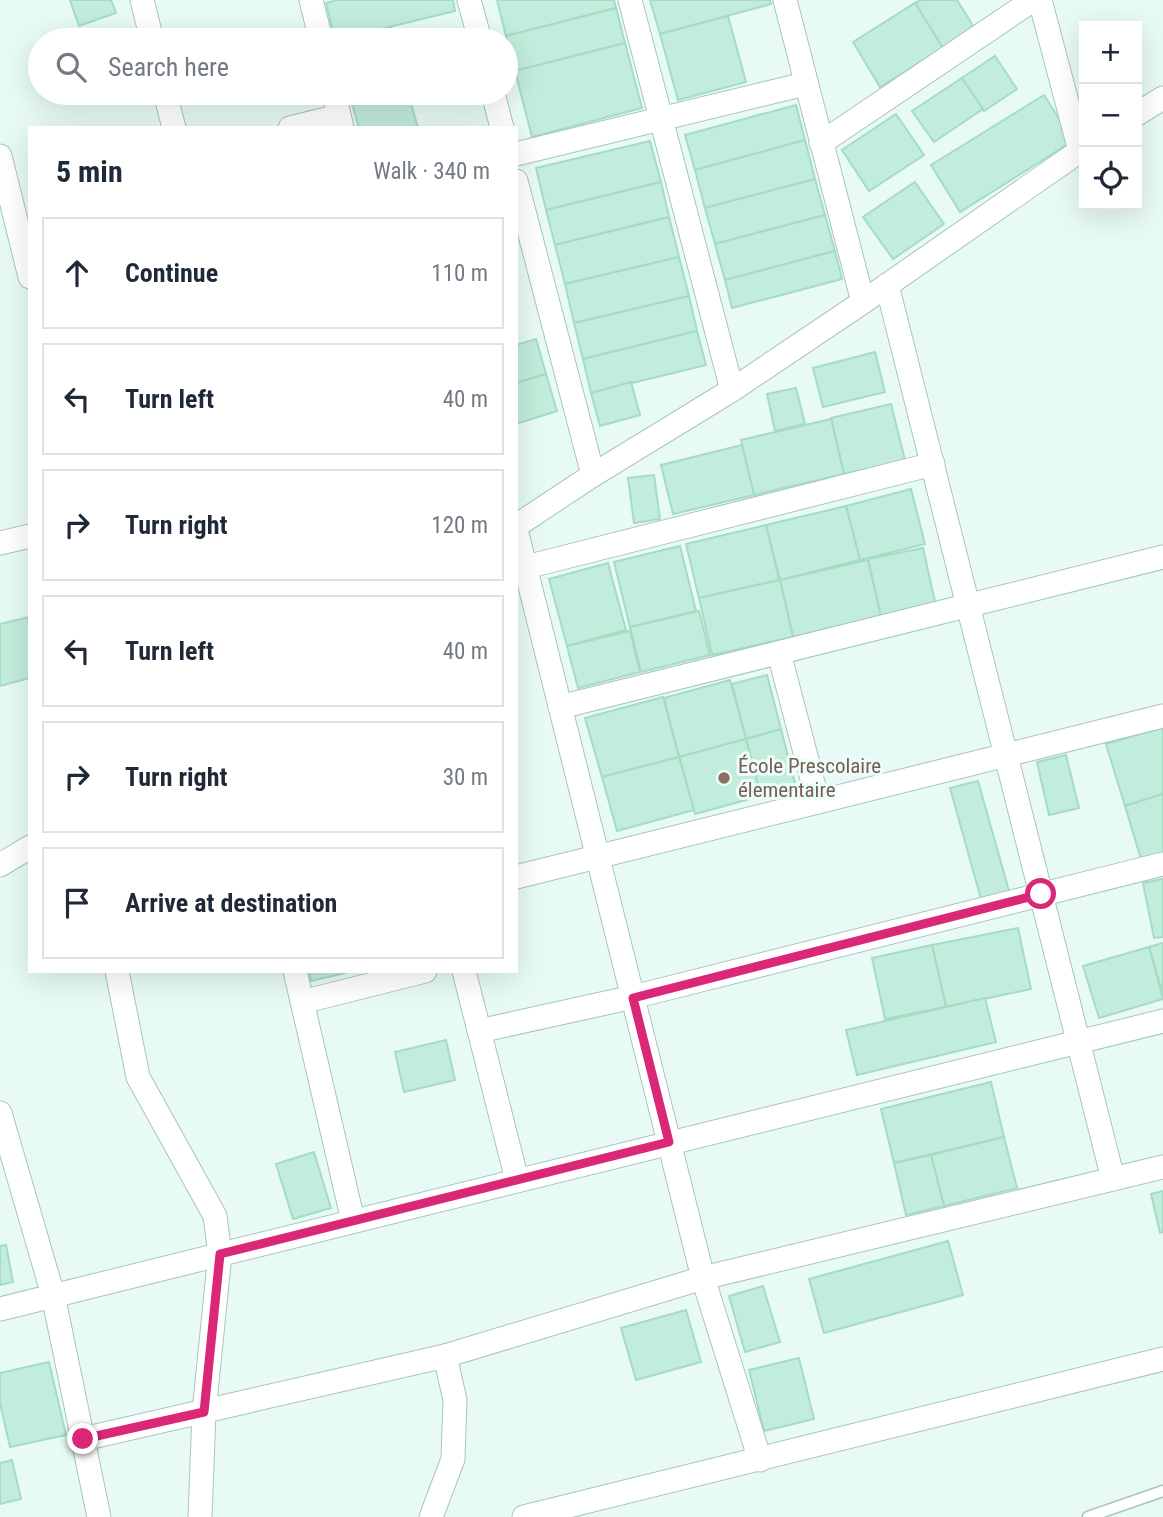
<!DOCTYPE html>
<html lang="en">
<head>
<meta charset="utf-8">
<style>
  :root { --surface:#fff; --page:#f6f6f7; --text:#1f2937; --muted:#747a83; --line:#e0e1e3 }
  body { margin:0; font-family:"Roboto Condensed",sans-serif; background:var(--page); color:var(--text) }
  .controls { position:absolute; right:21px; top:21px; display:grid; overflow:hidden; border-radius:0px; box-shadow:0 7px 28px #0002 }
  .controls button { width:63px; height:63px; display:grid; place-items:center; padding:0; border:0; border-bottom:2px solid var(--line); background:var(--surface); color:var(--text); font:35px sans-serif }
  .stop { position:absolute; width:21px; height:21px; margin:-16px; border:5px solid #db2777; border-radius:50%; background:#fff }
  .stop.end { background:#db2777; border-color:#fff; box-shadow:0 2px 7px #0008 }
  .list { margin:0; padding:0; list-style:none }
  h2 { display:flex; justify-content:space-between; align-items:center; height:91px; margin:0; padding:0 28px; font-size:30px }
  h2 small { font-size:23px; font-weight:400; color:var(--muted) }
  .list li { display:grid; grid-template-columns:46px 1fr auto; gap:21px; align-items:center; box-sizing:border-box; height:112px; margin:0 14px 14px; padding:0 14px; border:2px solid var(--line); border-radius:0px }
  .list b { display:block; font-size:26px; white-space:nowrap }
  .list em { font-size:23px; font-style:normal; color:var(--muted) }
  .icon { flex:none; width:38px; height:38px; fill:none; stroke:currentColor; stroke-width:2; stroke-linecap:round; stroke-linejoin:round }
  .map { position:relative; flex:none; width:1163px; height:1517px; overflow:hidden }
  .search { position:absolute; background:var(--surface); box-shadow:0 7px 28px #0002; left:28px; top:28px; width:490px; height:77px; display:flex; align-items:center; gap:18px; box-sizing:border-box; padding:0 24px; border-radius:38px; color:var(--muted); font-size:26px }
  .panel { position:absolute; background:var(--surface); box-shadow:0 7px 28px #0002; left:28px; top:126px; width:490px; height:847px; border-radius:0px }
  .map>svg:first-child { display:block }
</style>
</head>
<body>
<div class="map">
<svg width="1163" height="1517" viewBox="0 0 1163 1517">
  <rect width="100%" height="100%" fill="#e7faf6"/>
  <g fill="#c2ecdb" stroke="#a5dcc5" stroke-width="2">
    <polygon points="70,0 111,0 116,13 79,26"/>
    <polygon points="337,0 453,0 455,11 335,40 326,3"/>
    <polygon points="497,0 614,0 616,8 506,36"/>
    <polygon points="650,0 770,0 771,4 660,34"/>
    <polygon points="921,0 957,0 975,29 943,48 915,3"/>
    <polygon points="915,3 943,48 880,87 853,42"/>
    <polygon points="616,8 625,43 515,71 506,36"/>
    <polygon points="728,16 746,82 678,100 660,34"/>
    <polygon points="391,27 394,40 342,40"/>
    <polygon points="625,43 642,108 532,137 515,71"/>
    <polygon points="995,56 1017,89 984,111 962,78"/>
    <polygon points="962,78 983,109 934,142 912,111"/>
    <polygon points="349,93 408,93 418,128 359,128"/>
    <polygon points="1044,95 1073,141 960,212 931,165"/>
    <polygon points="796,105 805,140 695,170 685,135"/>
    <polygon points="896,114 924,155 869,191 842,150"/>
    <polygon points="805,140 815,179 705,208 695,170"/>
    <polygon points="650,141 661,182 546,210 536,168"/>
    <polygon points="815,179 825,215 715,244 705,208"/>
    <polygon points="661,182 669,217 555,245 546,210"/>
    <polygon points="915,182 944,224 893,259 863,217"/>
    <polygon points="825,215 835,251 725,280 715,244"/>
    <polygon points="669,217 679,257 565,284 555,245"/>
    <polygon points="835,251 842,279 732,308 725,280"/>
    <polygon points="679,257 689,296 574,323 565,284"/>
    <polygon points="689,296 697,331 583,359 574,323"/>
    <polygon points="697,331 706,365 591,393 583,359"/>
    <polygon points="536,339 546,374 516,383 516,345"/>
    <polygon points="875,352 885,392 823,407 813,368"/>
    <polygon points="546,374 557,411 516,424 516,383"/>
    <polygon points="631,382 640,415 600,426 591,393"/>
    <polygon points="796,388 805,424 775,431 767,394"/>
    <polygon points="891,404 905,460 844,474 831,418"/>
    <polygon points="831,419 844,474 754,495 741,440"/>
    <polygon points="742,445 754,495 673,514 661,465"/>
    <polygon points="654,475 660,519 634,523 628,478"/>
    <polygon points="911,489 925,544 860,560 846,506"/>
    <polygon points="846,506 860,560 780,580 766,525"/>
    <polygon points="766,525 779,580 699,598 686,544"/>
    <polygon points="680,546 696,611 630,627 614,562"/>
    <polygon points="923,548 936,606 881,617 868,559"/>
    <polygon points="868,560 881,617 793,637 780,580"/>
    <polygon points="608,563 626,630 567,646 549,579"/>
    <polygon points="780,580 793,637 712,655 699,598"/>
    <polygon points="699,611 710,655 641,672 630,627"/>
    <polygon points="29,617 30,678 0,686 0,624"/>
    <polygon points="630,631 640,672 578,688 567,646"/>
    <polygon points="767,675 781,729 746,739 732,684"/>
    <polygon points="730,680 746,739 679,757 664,698"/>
    <polygon points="663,697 679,757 602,777 585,718"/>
    <polygon points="1163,727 1163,794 1125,806 1106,744"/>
    <polygon points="781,729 796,787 761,796 746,739"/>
    <polygon points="746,739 761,796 695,814 679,757"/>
    <polygon points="1066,755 1079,808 1049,815 1037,762"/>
    <polygon points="679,757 694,810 617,831 602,777"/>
    <polygon points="978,781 1009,891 981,899 950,788"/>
    <polygon points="1163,794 1163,853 1141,859 1125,806"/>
    <polygon points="1163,879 1163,937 1154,938 1143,883"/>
    <polygon points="1018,928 1031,989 946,1007 932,945"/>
    <polygon points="1163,943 1163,994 1149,947"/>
    <polygon points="932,945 946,1007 885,1019 872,958"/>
    <polygon points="1149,947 1163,999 1099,1018 1083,966"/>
    <polygon points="309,971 345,971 345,973 311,981"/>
    <polygon points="985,998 996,1042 857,1075 846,1030"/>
    <polygon points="446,1040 455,1080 404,1092 395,1052"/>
    <polygon points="991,1082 1004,1137 894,1163 881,1109"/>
    <polygon points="1004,1137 1017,1188 944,1206 931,1155"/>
    <polygon points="314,1152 331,1208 293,1219 276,1164"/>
    <polygon points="931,1155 944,1206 906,1215 894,1163"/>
    <polygon points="1163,1191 1163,1232 1160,1233 1151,1194"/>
    <polygon points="948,1241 963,1295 824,1333 809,1279"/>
    <polygon points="6,1245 13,1282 0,1285 0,1246"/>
    <polygon points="763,1286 780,1342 745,1352 729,1296"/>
    <polygon points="686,1310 701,1362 636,1380 621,1328"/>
    <polygon points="799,1358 814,1419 764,1431 749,1370"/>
    <polygon points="49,1362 66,1435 10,1447 0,1403 0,1373"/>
    <polygon points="12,1460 21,1499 0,1504 0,1463"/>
  </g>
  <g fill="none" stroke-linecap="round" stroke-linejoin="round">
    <g stroke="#aac5bb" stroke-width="13">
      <polyline id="service" points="1088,1517 1163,1491"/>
    </g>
    <g stroke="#aac5bb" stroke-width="25">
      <g id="minor">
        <polyline points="142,0 152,40"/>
        <polyline points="311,0 321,40"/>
        <polyline points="469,0 480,40"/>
        <polyline points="630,0 732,390"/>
        <polyline points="785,0 863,302"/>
        <polyline points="1040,0 1080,151"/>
        <polyline points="165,93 174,128"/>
        <polyline points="334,93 342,128"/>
        <polyline points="493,93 502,128"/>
        <polyline points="1137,114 1163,98"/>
        <polyline points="290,128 339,116"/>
        <polyline points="821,143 1033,0"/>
        <polyline points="516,154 805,84"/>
        <polyline points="0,156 30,277"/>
        <polyline points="516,181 593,475"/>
        <polyline points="887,285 1113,1179"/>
        <polyline points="516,526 593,475 732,390 863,302 1084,148"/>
        <polyline points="516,530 703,1278 760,1460"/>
        <polyline points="0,543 30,536"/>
        <polyline points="526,567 933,464"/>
        <polyline points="779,653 818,802"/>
        <polyline points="560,707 1163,557"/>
        <polyline points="0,865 30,847"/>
        <polyline points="516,877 1163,716"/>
        <polyline points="117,971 138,1077 215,1216 220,1254 204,1412 200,1517"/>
        <polyline points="295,971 353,1221"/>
        <polyline points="464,971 517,1180"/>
        <polyline points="302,1002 425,971"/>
        <polyline points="479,1031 633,997 1163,864"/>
        <polyline points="0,1113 53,1295 99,1517"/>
        <polyline points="0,1309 1163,1021"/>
        <polyline points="83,1439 445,1356 703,1278 1163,1167"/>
        <polyline points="431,1517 453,1459 455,1400 445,1356"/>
        <polyline points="524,1517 1163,1359"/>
      </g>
    </g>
    <use href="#service" stroke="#fff" stroke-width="10"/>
    <use href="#minor" stroke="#fff" stroke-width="23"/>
  </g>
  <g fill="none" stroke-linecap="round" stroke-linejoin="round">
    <polyline stroke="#db2777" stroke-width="9" points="83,1439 204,1412 220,1254 669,1142 633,998 1041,894"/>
  </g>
  <circle fill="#8d6e63" stroke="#edfdfa" stroke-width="2.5" cx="724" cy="778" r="7"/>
  <g text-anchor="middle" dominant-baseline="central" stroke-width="6" stroke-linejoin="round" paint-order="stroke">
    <g font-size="21" fill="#785e54" stroke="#edfdfa" text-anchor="start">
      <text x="738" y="766">École Prescolaire<tspan x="738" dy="24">élementaire</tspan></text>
    </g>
  </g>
</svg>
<div class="controls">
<button>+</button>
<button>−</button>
<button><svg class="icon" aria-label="locate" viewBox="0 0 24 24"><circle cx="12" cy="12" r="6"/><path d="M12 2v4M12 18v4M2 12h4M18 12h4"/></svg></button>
</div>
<div class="stop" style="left:1041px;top:894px"></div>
<div class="stop end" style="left:83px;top:1439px"></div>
<div class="search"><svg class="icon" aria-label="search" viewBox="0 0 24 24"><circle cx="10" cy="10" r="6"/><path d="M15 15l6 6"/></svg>Search here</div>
<section class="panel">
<h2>5 min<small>Walk · 340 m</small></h2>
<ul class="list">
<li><svg class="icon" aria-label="ahead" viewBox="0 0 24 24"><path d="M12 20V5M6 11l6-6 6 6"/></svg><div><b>Continue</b></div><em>110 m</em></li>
<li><svg class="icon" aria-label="left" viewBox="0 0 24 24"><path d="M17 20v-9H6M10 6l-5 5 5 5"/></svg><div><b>Turn left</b></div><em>40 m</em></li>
<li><svg class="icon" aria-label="right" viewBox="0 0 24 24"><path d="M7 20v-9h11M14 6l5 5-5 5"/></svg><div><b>Turn right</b></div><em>120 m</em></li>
<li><svg class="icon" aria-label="left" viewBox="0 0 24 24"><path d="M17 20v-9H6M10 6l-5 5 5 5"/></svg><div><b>Turn left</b></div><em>40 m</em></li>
<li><svg class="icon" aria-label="right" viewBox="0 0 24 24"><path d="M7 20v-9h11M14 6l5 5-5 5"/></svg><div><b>Turn right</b></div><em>30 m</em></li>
<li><svg class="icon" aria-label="arrive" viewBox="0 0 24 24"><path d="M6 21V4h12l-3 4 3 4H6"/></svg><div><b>Arrive at destination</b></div></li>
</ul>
</section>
</div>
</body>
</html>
